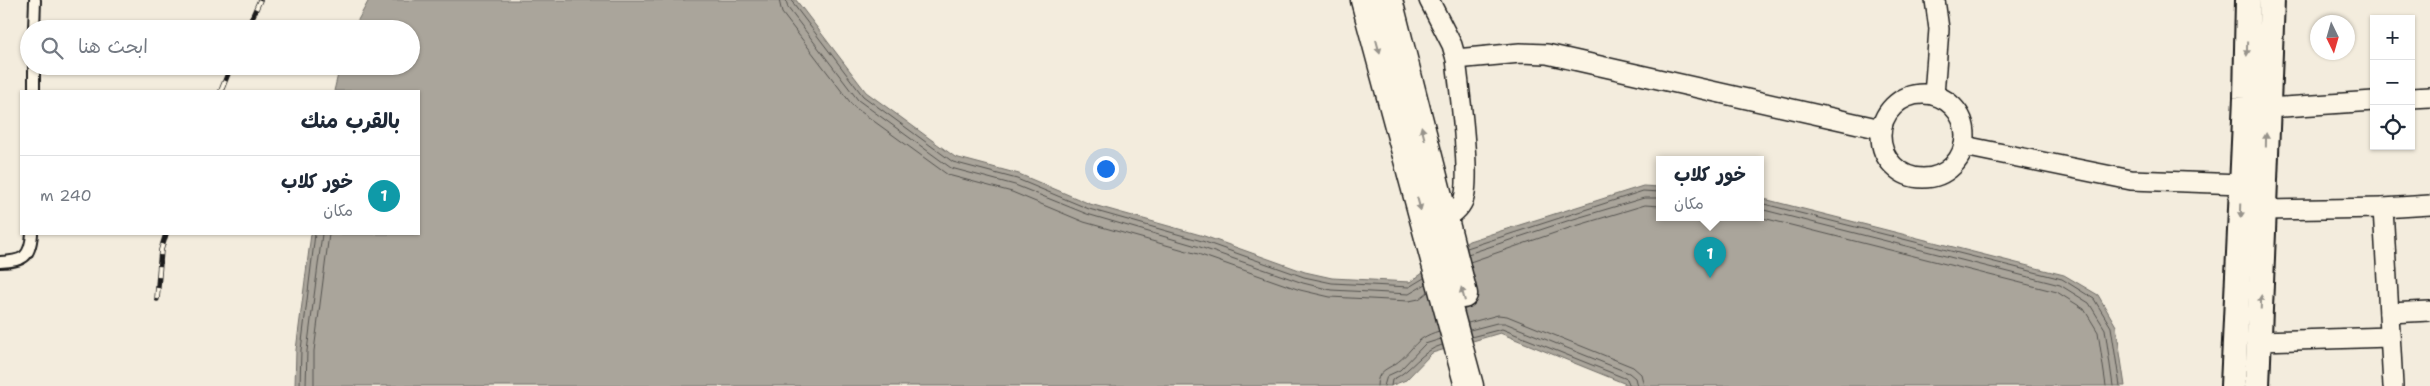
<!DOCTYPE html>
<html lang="ar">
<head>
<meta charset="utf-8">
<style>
  :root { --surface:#fff; --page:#f2f2f3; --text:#1f2937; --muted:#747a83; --line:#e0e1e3; --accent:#1c1c1c }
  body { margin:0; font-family:"Shantell Sans","Playpen Sans Arabic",sans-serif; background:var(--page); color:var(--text); direction:rtl }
  .controls { position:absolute; right:15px; top:15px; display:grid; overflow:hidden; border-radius:0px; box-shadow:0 1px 4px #0004 }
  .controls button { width:45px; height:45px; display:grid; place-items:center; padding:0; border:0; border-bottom:1px solid var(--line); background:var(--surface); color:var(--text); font:25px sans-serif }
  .compass { position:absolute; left:2310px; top:15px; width:45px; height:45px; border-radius:50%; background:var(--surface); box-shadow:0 1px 4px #0004; rotate:175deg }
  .you { position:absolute; left:1105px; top:168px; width:18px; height:18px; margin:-12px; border:4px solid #fff; border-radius:50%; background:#1a73e8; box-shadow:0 0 0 8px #1a73e833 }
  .badge { display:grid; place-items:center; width:32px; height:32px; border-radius:50%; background:var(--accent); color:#fff; font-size:16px; font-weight:700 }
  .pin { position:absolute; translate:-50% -41px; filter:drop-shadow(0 1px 2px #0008) }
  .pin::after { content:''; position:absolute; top:26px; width:18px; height:15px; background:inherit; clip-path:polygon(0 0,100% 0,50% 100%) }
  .popup { position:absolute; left:1656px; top:156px; width:108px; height:65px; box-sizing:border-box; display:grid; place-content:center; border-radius:0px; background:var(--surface); filter:drop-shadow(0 1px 4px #0005); font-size:16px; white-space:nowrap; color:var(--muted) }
  .popup b { font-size:19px; color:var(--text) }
  .popup::after { content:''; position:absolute; left:50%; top:100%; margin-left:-10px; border:10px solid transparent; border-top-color:var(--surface) }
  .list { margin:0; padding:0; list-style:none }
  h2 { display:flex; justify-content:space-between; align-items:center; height:65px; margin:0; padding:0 20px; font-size:21px }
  h2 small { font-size:16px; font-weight:400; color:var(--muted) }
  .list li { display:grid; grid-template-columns:32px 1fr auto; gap:15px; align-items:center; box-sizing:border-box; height:80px; padding:0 20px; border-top:1px solid var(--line) }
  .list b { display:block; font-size:19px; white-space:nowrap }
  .list p { margin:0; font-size:16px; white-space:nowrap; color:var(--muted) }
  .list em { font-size:16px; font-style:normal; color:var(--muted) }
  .icon { flex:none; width:28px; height:28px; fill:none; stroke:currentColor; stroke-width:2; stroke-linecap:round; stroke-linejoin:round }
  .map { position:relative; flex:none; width:2430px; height:386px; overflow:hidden; direction:ltr }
  .search { position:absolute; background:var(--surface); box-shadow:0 1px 4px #0004; left:20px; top:20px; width:400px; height:55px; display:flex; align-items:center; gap:12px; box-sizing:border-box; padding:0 18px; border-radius:28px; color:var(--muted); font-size:19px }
  .panel { position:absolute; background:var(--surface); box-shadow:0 1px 4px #0004; left:20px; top:90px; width:400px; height:145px; border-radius:0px; direction:rtl }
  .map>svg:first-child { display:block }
</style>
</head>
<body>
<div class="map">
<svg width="2430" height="386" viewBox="0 0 2430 386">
  <rect width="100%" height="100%" fill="#f3ecdd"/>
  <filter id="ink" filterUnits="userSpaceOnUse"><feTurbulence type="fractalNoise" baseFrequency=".02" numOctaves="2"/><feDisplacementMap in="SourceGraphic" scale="10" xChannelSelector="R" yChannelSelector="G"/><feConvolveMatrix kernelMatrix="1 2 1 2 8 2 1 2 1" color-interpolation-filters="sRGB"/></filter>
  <g filter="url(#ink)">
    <polygon fill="#aaa59b" stroke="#716e68" points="369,0 796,0 866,92 955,157 1019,174 1090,204 1204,236 1305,272 1332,278 1410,282 1469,241 1643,186 1660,187 1660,217 1760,217 1760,198 2064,275 2098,295 2116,326 2125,386 1631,386 1500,333 1432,353 1406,380 1390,386 295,386 296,350 311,234 419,234 419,91 334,91 340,66 411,66 411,29 353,29"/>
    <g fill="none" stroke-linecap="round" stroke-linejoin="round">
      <g stroke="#55534f" stroke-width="1">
        <polyline points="779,0 782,13 853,106 948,175 1012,192 1084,222 1198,254 1300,290 1330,297 1409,301 1419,299 1428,292"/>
        <polyline points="786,0 788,8 858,100 951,168 1015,185 1087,214 1200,247 1303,283 1331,290 1409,294 1426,284"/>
        <polyline points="792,0 794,5 863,96 953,162 1017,179 1089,209 1202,241 1304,277 1332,283 1409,287 1424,278"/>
        <polyline points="1760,203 2062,279 2094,299 2111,327 2120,386"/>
        <polyline points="1760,209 2060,285 2089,303 2105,329 2113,386"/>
        <polyline points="1759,217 2057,292 2084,309 2098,332 2106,386"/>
        <polyline points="1467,248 1643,191 1660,192"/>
        <polyline points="1468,254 1567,221 1644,198 1660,198"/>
        <polyline points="1470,262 1569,228 1645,205 1660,206"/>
        <polyline points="1468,323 1498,315 1507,316 1633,367 1641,374 1644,386"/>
        <polyline points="1470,330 1497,323 1505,323 1629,373 1635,378 1637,386"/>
        <polyline points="1471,337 1502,329 1627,379 1630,386"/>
        <polyline points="300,386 301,350 315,234"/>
        <polyline points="306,386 307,351 322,234"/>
        <polyline points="314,386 314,351 329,234"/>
        <path d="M1377,386C1377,372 1385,370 1395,364C1414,351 1412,339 1439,331"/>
        <polyline points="1384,386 1387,376 1400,370 1425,344 1441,339"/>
        <path d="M1391,386L1392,380C1413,370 1420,351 1442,345"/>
      </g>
      <g stroke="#1c1c1c" stroke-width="14">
        <g id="service">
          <polyline points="34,29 35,0"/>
          <polyline points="34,91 34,66"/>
          <path d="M0,262C23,261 30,258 32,234"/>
        </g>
      </g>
      <g stroke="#1c1c1c" stroke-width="22">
        <g id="minor">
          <path d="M1429,0L1452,45L1456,59C1459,86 1472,180 1463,201C1459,210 1452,214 1444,219"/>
          <polyline points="1456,59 1520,53 1547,54 1881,129"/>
          <circle cx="1923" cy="136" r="42"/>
          <polyline points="1934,95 1939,29 1935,0"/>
          <polyline points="2411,98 2430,97"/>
          <polyline points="2267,108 2374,101"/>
          <polyline points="1964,146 2131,180 2242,184"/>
          <polyline points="2383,208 2430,205"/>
          <polyline points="2265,210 2383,208 2393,386"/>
          <polyline points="2389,313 2430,311"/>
          <polyline points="2260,341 2390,337"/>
        </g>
      </g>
      <g stroke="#1c1c1c" stroke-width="28">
        <g id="tertiary">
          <polyline points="2233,386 2246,98 2248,0"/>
          <polyline points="2257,386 2272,0"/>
        </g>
      </g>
      <g stroke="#1c1c1c" stroke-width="31">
        <g id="trunk">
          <polyline points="1365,0 1469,386"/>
          <polyline points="1388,0 1463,294"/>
        </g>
      </g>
      <use href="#service" stroke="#fcf5e5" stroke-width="10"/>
      <use href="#minor" stroke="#fcf5e5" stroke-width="19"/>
      <use href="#tertiary" stroke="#fcf5e5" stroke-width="24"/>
      <use href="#trunk" stroke="#fcf5e5" stroke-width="28"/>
      <g stroke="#1c1c1c" stroke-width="5.5">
        <g id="rail">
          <polyline points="247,29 260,0"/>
          <polyline points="221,91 231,66"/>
          <polyline points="157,299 161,250 166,234"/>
        </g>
      </g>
      <use href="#rail" stroke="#fcf5e5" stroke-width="4" stroke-dasharray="11" stroke-linecap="butt"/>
    </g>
    <defs><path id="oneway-solid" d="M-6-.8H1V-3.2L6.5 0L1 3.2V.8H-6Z" transform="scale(1.25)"/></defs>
    <g fill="#97938b">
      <use href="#oneway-solid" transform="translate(1378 47) rotate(75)"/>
      <use href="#oneway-solid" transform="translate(2247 49) rotate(91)"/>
      <use href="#oneway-solid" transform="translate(1423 133) rotate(-104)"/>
      <use href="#oneway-solid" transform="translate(2266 140) rotate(-89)"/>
      <use href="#oneway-solid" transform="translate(1419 204) rotate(75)"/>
      <use href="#oneway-solid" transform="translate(2241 211) rotate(92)"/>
      <use href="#oneway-solid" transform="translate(1463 294) rotate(-105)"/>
      <use href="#oneway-solid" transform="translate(2261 302) rotate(-88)"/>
    </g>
  </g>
</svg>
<div class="controls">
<button>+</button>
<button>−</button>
<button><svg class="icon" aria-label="locate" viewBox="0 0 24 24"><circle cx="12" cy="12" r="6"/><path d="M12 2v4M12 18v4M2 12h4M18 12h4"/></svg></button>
</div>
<svg class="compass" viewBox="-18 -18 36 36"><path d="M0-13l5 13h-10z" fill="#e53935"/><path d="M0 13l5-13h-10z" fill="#747a83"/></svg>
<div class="you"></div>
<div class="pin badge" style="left:1710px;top:278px;background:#0f9aa8">1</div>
<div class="popup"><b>خور كلاب</b>مكان</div>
<div class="search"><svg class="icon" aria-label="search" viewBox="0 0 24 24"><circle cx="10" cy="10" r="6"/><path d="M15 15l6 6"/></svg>ابحث هنا</div>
<section class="panel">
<h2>بالقرب منك<small></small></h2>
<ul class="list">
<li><span class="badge" style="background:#0f9aa8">1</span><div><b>خور كلاب</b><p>مكان</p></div><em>240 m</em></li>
</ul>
</section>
</div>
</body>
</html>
